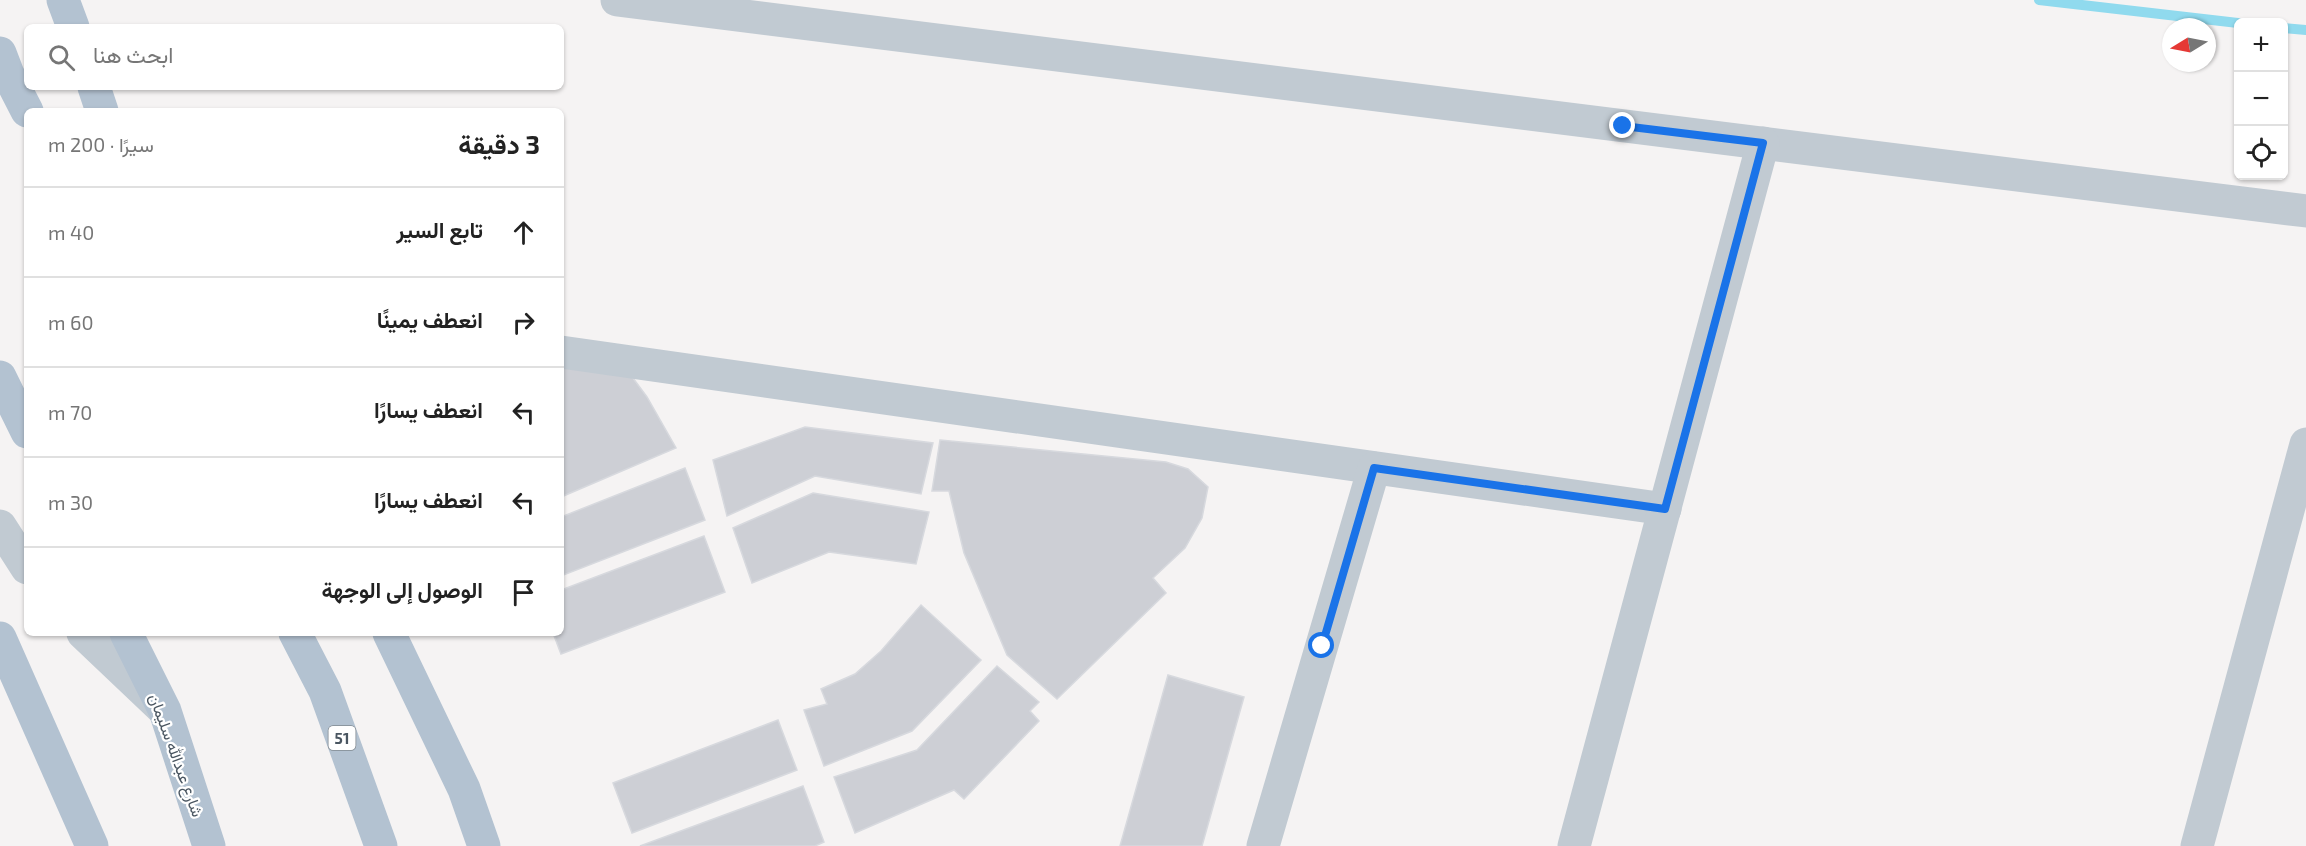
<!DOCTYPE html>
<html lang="ar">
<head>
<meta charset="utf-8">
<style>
  :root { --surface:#fff; --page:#f6f6f6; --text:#222; --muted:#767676; --line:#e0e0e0 }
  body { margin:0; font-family:"Exo 2",Vazirmatn,sans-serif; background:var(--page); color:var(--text); direction:rtl }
  .controls { position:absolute; right:18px; top:18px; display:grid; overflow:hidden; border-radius:9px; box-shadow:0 2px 4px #0004 }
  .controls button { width:54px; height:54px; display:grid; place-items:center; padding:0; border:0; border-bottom:2px solid var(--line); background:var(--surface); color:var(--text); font:30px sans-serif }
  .compass { position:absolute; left:2162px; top:18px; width:54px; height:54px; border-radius:50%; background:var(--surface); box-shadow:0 2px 4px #0004; rotate:260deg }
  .stop { position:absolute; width:18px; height:18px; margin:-14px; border:4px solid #1a73e8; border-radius:50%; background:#fff }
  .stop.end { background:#1a73e8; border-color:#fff; box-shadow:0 2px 6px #0008 }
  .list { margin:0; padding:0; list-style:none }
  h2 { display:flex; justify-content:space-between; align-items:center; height:78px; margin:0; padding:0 24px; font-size:26px }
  h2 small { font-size:20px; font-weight:400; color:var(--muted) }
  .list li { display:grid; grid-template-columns:39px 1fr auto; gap:18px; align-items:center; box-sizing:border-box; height:90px; padding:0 24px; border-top:2px solid var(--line) }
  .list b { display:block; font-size:22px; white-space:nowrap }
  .list em { font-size:20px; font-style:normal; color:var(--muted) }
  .icon { flex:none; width:33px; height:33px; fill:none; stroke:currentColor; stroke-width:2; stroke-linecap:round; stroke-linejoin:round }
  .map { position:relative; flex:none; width:2306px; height:846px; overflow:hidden; direction:ltr }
  .search { position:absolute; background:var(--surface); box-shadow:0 2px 4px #0004; left:24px; top:24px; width:540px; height:66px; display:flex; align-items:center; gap:15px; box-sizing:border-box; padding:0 21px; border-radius:9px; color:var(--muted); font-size:22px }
  .panel { position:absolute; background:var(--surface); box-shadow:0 2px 4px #0004; left:24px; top:108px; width:540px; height:528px; border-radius:9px; direction:rtl }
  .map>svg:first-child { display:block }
</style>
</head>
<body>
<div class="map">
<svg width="2306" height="846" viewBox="0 0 2306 846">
  <rect width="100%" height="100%" fill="#f5f3f3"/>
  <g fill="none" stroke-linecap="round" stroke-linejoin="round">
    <g stroke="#90daee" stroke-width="10">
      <polyline points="2039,0 2238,23"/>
      <polyline points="2284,28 2306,30"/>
    </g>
  </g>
  <g fill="#cdcfd5" stroke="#d7d9de" stroke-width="1.5">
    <polygon points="561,350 624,366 647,397 676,448 561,497"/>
    <polygon points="805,427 933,443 921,494 815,476 727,516 713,460"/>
    <polygon points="940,440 1166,462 1188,469 1208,487 1202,518 1185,548 1153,578 1166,593 1057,699 1007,655 964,553 949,491 932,491"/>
    <polygon points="685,468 705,520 561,576 561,517"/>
    <polygon points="813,493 929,512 916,564 829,552 752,583 733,528"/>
    <polygon points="704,536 725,592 561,654 553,633 561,633 561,590"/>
    <polygon points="921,605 981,660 912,731 824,766 804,710 827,704 821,689 855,674 881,651"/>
    <polygon points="997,666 1039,702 1030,711 1039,721 964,799 954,790 855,833 834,777 917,750"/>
    <polygon points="1168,675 1244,697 1202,846 1120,846"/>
    <polygon points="778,720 797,770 632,833 613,783"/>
    <polygon points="803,786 824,842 815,846 640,846"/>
  </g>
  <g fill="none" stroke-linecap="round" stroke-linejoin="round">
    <g stroke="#c1cad2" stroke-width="33">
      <polyline points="617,0 2306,211"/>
      <polyline points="561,352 1665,509"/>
      <polyline points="0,526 27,568"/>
      <polyline points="83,633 162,708"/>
      <polyline points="1263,846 1374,468"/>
      <polyline points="1574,846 1763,143"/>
      <polyline points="2197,846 2306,444"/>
    </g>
    <g stroke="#b3c2d1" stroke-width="33">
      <polyline points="63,0 73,27"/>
      <polyline points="0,53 8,74 27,111"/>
      <polyline points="94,87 102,111"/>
      <polyline points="0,377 27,432"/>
      <polyline points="126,633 165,711 209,846"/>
      <polyline points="295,633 325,691 381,846"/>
      <polyline points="389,633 464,789 484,846"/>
      <polyline points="0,638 92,846"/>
    </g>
  </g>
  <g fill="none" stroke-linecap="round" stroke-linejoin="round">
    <polyline stroke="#1a73e8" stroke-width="8" points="1322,646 1374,468 1665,509 1763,143 1623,126"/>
  </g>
  <g text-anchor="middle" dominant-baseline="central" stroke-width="4.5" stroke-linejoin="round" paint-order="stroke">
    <rect fill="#fff" stroke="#808990" stroke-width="1.5" x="328.5" y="726" width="27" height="24" rx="4.5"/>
    <g font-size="15" font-weight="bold" fill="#4a5661">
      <text x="342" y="738">51</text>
    </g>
    <g font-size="16" fill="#4a5661" stroke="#fff">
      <text transform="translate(177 755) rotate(70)">شارع عبدالله سليمان</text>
    </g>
  </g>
</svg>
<div class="controls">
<button>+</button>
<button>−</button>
<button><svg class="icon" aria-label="locate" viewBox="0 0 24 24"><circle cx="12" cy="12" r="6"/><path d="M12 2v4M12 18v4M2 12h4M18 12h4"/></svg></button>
</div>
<svg class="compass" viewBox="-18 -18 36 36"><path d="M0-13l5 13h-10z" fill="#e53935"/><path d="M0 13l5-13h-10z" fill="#767676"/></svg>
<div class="stop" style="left:1322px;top:646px"></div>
<div class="stop end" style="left:1623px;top:126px"></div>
<div class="search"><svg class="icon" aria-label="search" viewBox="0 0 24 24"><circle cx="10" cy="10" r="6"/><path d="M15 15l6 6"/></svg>ابحث هنا</div>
<section class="panel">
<h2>3 دقيقة<small>سيرًا · 200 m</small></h2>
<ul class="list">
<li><svg class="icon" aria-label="ahead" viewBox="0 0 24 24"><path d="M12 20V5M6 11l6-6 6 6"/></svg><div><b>تابع السير</b></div><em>40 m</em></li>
<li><svg class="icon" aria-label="right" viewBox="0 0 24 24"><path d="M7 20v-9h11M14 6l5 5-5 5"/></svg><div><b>انعطف يمينًا</b></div><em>60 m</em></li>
<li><svg class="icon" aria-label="left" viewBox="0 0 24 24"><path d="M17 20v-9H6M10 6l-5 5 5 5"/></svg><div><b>انعطف يسارًا</b></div><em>70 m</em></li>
<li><svg class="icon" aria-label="left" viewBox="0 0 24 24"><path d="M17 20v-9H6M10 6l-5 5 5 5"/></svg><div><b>انعطف يسارًا</b></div><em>30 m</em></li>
<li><svg class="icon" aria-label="arrive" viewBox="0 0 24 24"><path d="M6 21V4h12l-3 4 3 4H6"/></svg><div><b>الوصول إلى الوجهة</b></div></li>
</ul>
</section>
</div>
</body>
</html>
